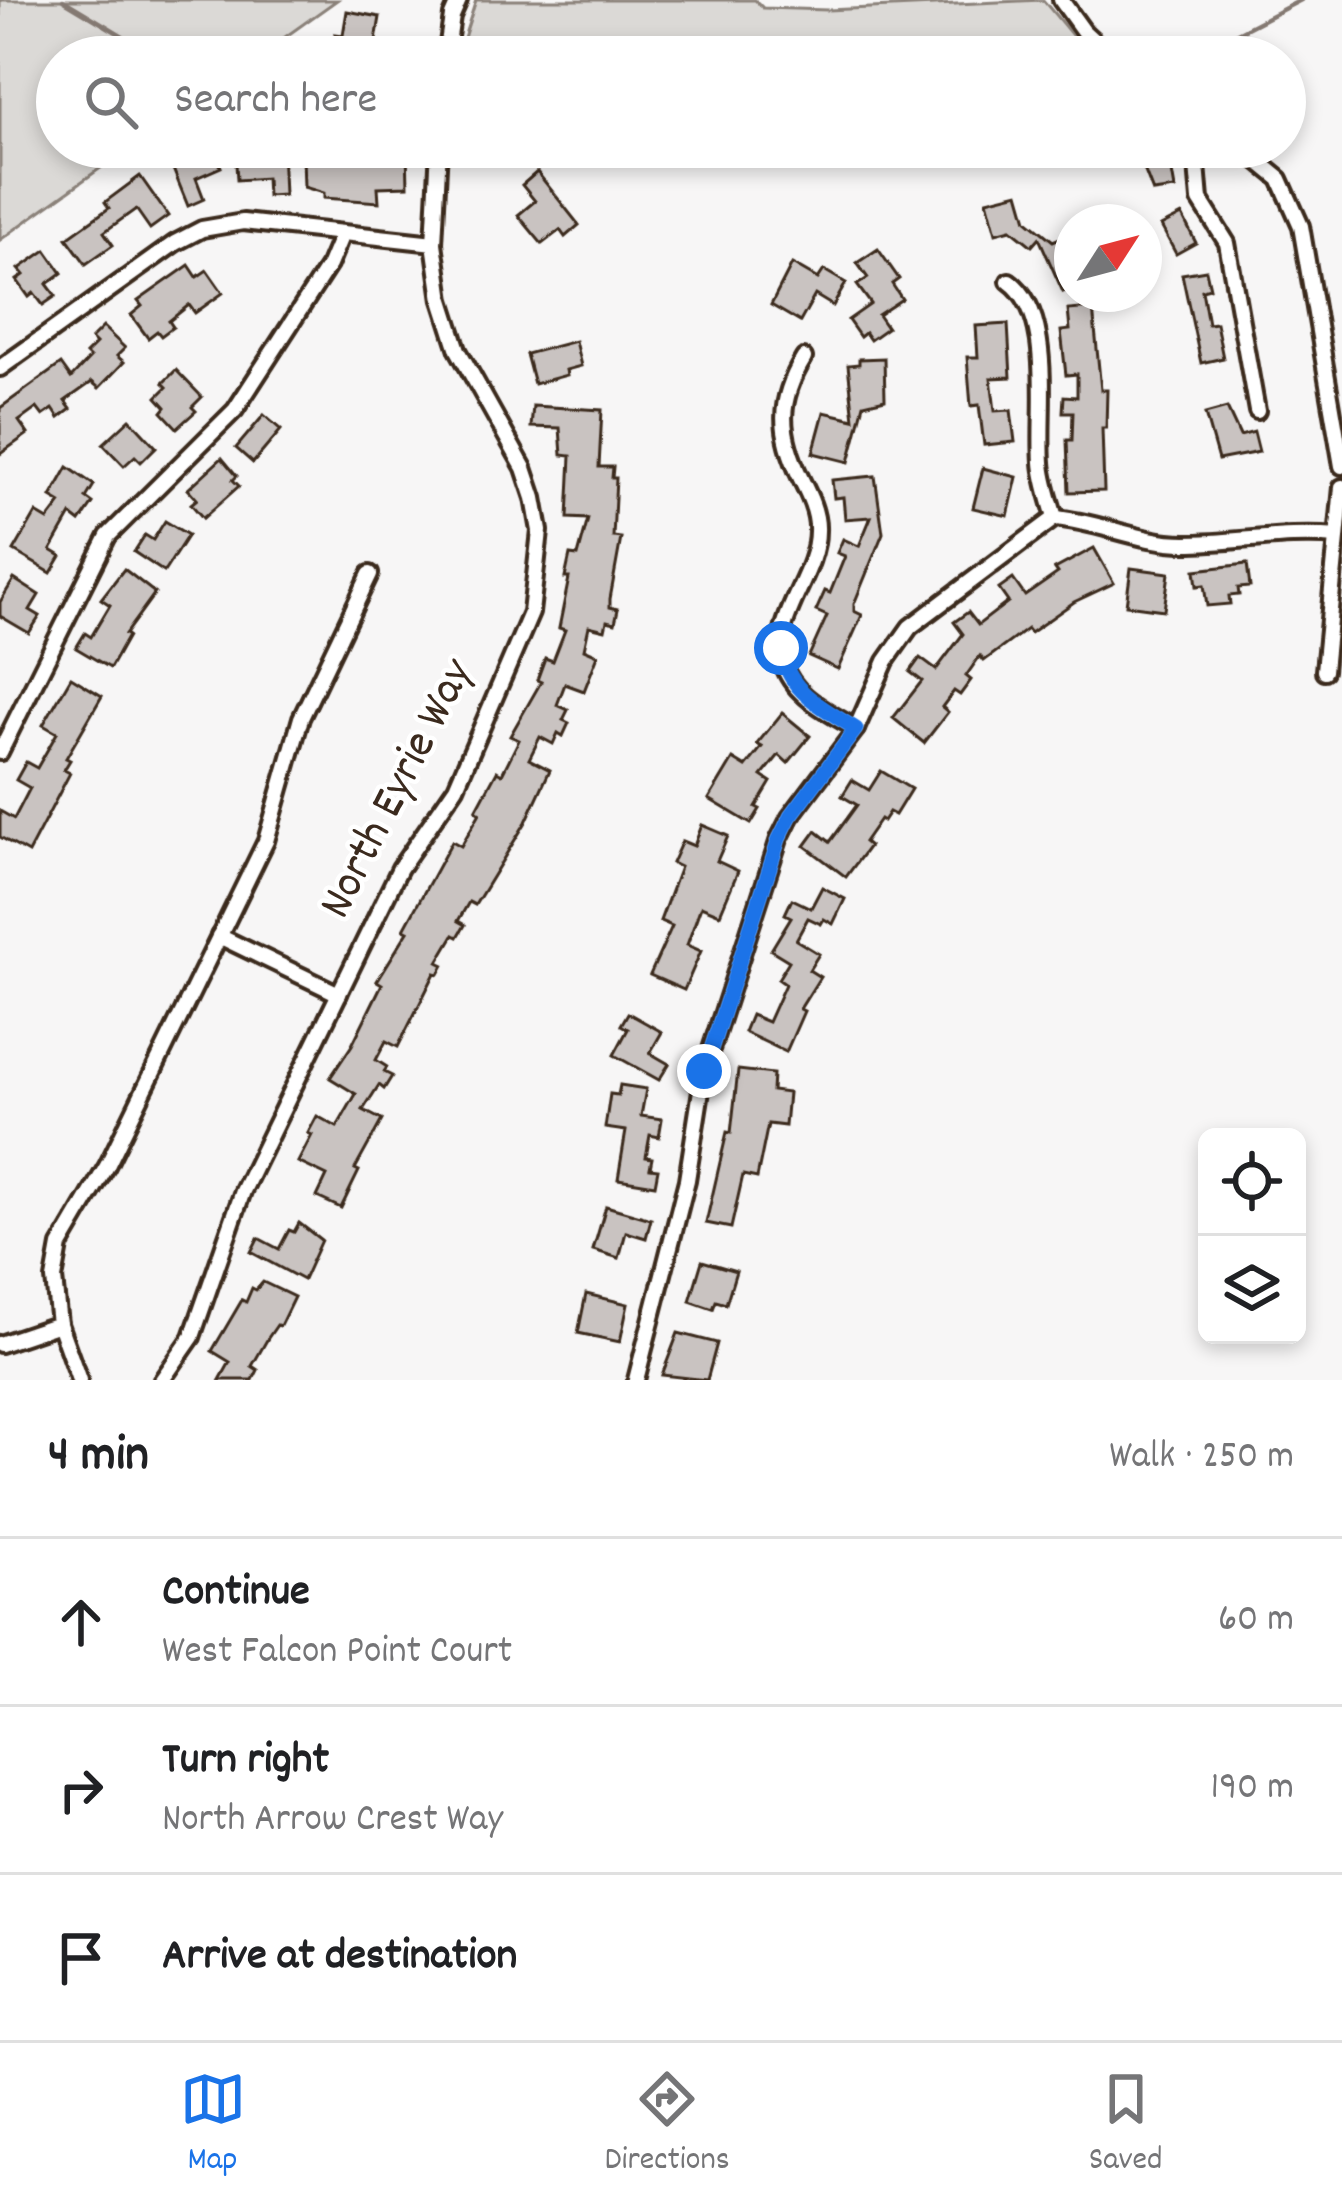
<!DOCTYPE html>
<html lang="en">
<head>
<meta charset="utf-8">
<style>
  :root { --surface:#fff; --page:#f2f2f2; --text:#202124; --muted:#757577; --line:#e0e0e0; --accent:#1a73e8 }
  body { margin:0; font-family:Dekko,sans-serif; background:var(--page); color:var(--text) }
  .controls { position:absolute; right:36px; bottom:36px; display:grid; overflow:hidden; border-radius:18px; box-shadow:0 6px 18px #0003 }
  .controls button { width:108px; height:108px; display:grid; place-items:center; padding:0; border:0; border-bottom:3px solid var(--line); background:var(--surface); color:var(--text); font:60px sans-serif }
  .compass { position:absolute; left:1054px; top:204px; width:108px; height:108px; border-radius:50%; background:var(--surface); box-shadow:0 6px 18px #0003; rotate:54deg }
  .stop { position:absolute; width:36px; height:36px; margin:-27px; border:9px solid #1a73e8; border-radius:50%; background:#fff }
  .stop.end { background:#1a73e8; border-color:#fff; box-shadow:0 3px 12px #0008 }
  .list { margin:0; padding:0; list-style:none }
  h2 { display:flex; justify-content:space-between; align-items:center; height:156px; margin:0; padding:0 48px; font-size:51px }
  h2 small { font-size:39px; font-weight:400; color:var(--muted) }
  .list li { display:grid; grid-template-columns:78px 1fr auto; gap:36px; align-items:center; box-sizing:border-box; height:168px; padding:0 48px; border-top:3px solid var(--line) }
  .list b { display:block; font-size:45px; white-space:nowrap }
  .list p { margin:0; font-size:39px; white-space:nowrap; color:var(--muted) }
  .list em { font-size:39px; font-style:normal; color:var(--muted) }
  .icon { flex:none; width:66px; height:66px; fill:none; stroke:currentColor; stroke-width:2; stroke-linecap:round; stroke-linejoin:round }
  .map { position:relative; flex:none; width:1342px; height:1380px; overflow:hidden }
  .search { position:absolute; background:var(--surface); box-shadow:0 6px 18px #0003; left:36px; right:36px; top:36px; height:132px; display:flex; align-items:center; gap:30px; box-sizing:border-box; padding:0 42px; border-radius:66px; color:var(--muted); font-size:45px }
  .sheet { height:660px; background:var(--surface) }
  nav { display:flex; justify-content:space-around; align-items:center; box-sizing:border-box; height:168px; border-top:3px solid var(--line); background:var(--surface); font-size:33px; color:var(--muted) }
  nav a { display:grid; justify-items:center; gap:6px }
  nav .on { color:var(--accent) }
  .map>svg:first-child { display:block }
</style>
</head>
<body>
<div class="map">
<svg width="1342" height="1380" viewBox="0 0 1342 1380">
  <rect width="100%" height="100%" fill="#f7f6f6"/>
  <filter id="ink" filterUnits="userSpaceOnUse"><feTurbulence type="fractalNoise" baseFrequency=".00833" numOctaves="2"/><feDisplacementMap in="SourceGraphic" scale="24" xChannelSelector="R" yChannelSelector="G"/><feConvolveMatrix kernelMatrix="1 2 1 2 8 2 1 2 1" color-interpolation-filters="sRGB"/></filter>
  <g filter="url(#ink)">
    <g fill="#dbd9d6" stroke="#8b827a" stroke-width="3">
      <polygon points="0,0 337,0 257,57 57,57 57,147 130,147 0,240"/>
      <polygon points="476,0 755,0 763,8 828,10 1043,0 1090,57 472,57 462,44"/>
    </g>
    <g fill="none" stroke-linecap="round" stroke-linejoin="round">
      <g stroke="#847972" stroke-width="4.5">
        <polyline points="63,0 123,36 135,57"/>
        <polyline points="1170,57 1195,55 1301,0"/>
      </g>
    </g>
    <g fill="#c9c3c1" stroke="#3b2a1e" stroke-width="3">
      <polygon points="347,11 380,17 375,47 399,52 399,57 340,57 342,47 332,45 335,34 343,35"/>
      <polygon points="184,147 213,147 221,167 196,178 204,199 188,206 167,154"/>
      <polygon points="235,147 282,147 284,195 267,196 266,178 237,180"/>
      <polygon points="1145,147 1171,147 1176,151 1172,172 1175,189 1153,192 1144,169"/>
      <polygon points="407,152 408,186 378,187 379,202 324,198 324,193 304,187 303,156"/>
      <polygon points="537,172 579,225 565,237 560,230 542,244 518,215 535,201 522,185"/>
      <polygon points="140,176 168,216 150,229 136,209 104,232 113,245 86,264 67,238 109,208 105,202"/>
      <polygon points="1019,192 1027,220 1053,241 1067,235 1072,245 1072,288 1063,292 1039,238 1032,246 1011,229 996,233 987,200"/>
      <polygon points="1182,215 1196,243 1176,254 1161,226"/>
      <polygon points="878,249 899,279 892,284 902,299 878,315 887,328 870,340 865,333 860,337 848,320 871,304 857,285 868,278 857,263"/>
      <polygon points="46,250 62,273 47,284 56,296 43,305 34,293 29,297 17,280 24,275 19,269"/>
      <polygon points="792,264 818,279 824,270 846,283 833,306 815,295 800,322 771,305"/>
      <polygon points="189,265 197,277 207,270 223,293 195,313 189,305 169,321 173,327 161,336 157,331 148,338 131,315 142,306 138,301"/>
      <polygon points="1206,270 1210,288 1202,290 1208,324 1216,323 1223,358 1201,363 1182,274"/>
      <polygon points="1093,308 1101,390 1107,390 1106,428 1102,428 1104,491 1069,492 1067,440 1072,440 1073,412 1063,412 1064,396 1077,397 1077,374 1066,375 1061,331 1070,330 1068,310"/>
      <polygon points="1008,324 1011,377 991,378 995,411 1011,410 1015,442 984,445 979,405 971,406 967,357 978,357 976,326"/>
      <polygon points="103,327 125,348 117,356 124,362 99,388 92,382 65,401 71,409 59,418 53,409 43,416 37,408 19,421 28,434 0,454 0,408 61,364 71,378 90,358 86,354 96,344 91,339"/>
      <polygon points="575,341 581,366 566,370 567,375 534,384 526,354"/>
      <polygon points="884,358 885,399 864,404 849,462 813,453 824,412 854,419 848,365 859,364 859,359"/>
      <polygon points="176,370 202,397 192,407 196,411 177,428 162,412 166,407 157,397 167,387 163,383"/>
      <polygon points="533,406 602,410 599,467 613,467 612,478 616,478 613,537 621,538 610,599 610,607 618,609 615,623 607,621 605,630 589,626 584,649 598,655 584,691 565,684 557,705 568,710 563,720 569,723 563,736 558,733 553,744 540,737 529,759 550,770 526,822 475,905 469,902 458,921 465,925 458,937 454,935 438,962 444,965 439,974 435,973 398,1047 386,1041 376,1060 387,1067 384,1072 392,1076 384,1089 379,1085 363,1110 382,1120 355,1169 359,1171 341,1208 317,1197 327,1176 298,1162 312,1135 308,1133 317,1116 337,1127 356,1094 330,1078 352,1045 382,984 377,981 408,931 404,929 452,841 461,846 480,813 476,810 497,771 502,774 519,740 510,736 541,682 537,680 545,658 553,661 565,630 559,628 569,578 565,578 570,555 578,556 588,519 568,518 571,456 562,455 560,428 531,427"/>
      <polygon points="1227,408 1240,436 1254,432 1259,452 1218,460 1205,414"/>
      <polygon points="264,415 281,430 253,463 236,448"/>
      <polygon points="130,419 156,447 141,462 135,456 124,466 103,444"/>
      <polygon points="222,458 237,476 233,480 239,486 203,518 191,504 197,499 188,489"/>
      <polygon points="68,467 94,485 86,498 93,503 80,522 71,515 51,550 61,556 51,573 14,551 36,513 48,520 61,503 51,497"/>
      <polygon points="983,468 1017,477 1008,516 973,508"/>
      <polygon points="875,476 883,533 854,604 854,611 862,615 838,669 809,656 827,616 816,611 825,591 830,593 845,556 837,553 843,539 859,546 871,517 845,519 843,497 834,498 832,480"/>
      <polygon points="165,521 188,535 164,572 134,552 145,535 153,540"/>
      <polygon points="1094,548 1114,583 1074,602 1030,633 1027,629 984,661 980,656 966,676 971,680 960,695 954,691 942,707 948,712 924,743 893,718 922,681 910,672 920,658 936,670 963,634 954,622 968,612 978,625 1008,602 999,589 1013,579 1025,596 1058,573 1055,569"/>
      <polygon points="1247,564 1250,587 1238,588 1239,595 1229,596 1230,604 1207,606 1204,585 1197,586 1195,570"/>
      <polygon points="1131,568 1169,573 1164,610 1126,605"/>
      <polygon points="124,569 155,593 125,634 128,636 110,668 76,648 85,633 91,637 110,605 101,599"/>
      <polygon points="14,579 39,595 30,610 40,616 29,633 0,616 0,602"/>
      <polygon points="71,677 102,696 66,758 70,760 64,770 70,773 28,853 0,837 0,811 14,819 30,788 16,780 26,762 37,768 57,733 43,725"/>
      <polygon points="782,713 810,736 788,763 779,755 762,776 771,782 756,807 760,809 751,824 709,799 733,759 746,767 762,747 757,744"/>
      <polygon points="881,771 911,789 895,815 889,812 883,821 880,819 864,842 869,846 846,877 805,846 816,831 830,842 857,805 842,796 852,780 869,790"/>
      <polygon points="702,825 728,836 717,861 738,871 720,914 701,906 687,945 701,951 684,990 650,975 672,926 660,921 680,867 672,863 682,841 694,846"/>
      <polygon points="822,887 845,899 833,924 824,919 821,924 808,918 796,940 819,954 809,970 820,977 800,1009 804,1011 786,1052 744,1032 751,1015 768,1022 785,984 778,979 789,961 771,950 791,917 785,914 792,899 811,908"/>
      <polygon points="628,1013 662,1032 650,1053 669,1064 659,1080 614,1055 628,1029 621,1025"/>
      <polygon points="738,1070 773,1074 772,1091 788,1093 785,1126 768,1124 757,1178 743,1175 731,1228 706,1223 727,1132 731,1133"/>
      <polygon points="620,1085 646,1089 641,1116 662,1119 659,1137 650,1135 646,1157 652,1158 650,1168 658,1169 655,1185 618,1179 626,1131 605,1128 610,1094 618,1095"/>
      <polygon points="606,1206 651,1219 646,1238 626,1232 619,1258 593,1250"/>
      <polygon points="299,1223 321,1240 303,1280 251,1252 258,1238 279,1249 289,1230 294,1232"/>
      <polygon points="702,1261 736,1271 726,1304 716,1301 713,1309 690,1301"/>
      <polygon points="263,1282 294,1297 280,1326 277,1325 268,1338 252,1366 258,1370 253,1380 220,1380 230,1362 212,1351 242,1300 246,1302 252,1288 256,1290"/>
      <polygon points="586,1294 628,1304 620,1342 578,1333"/>
      <polygon points="678,1333 717,1343 707,1380 662,1375"/>
    </g>
    <g fill="none" stroke-linecap="round" stroke-linejoin="round">
      <g stroke="#3b2a1e" stroke-width="22">
        <g id="street">
          <polyline points="1061,0 1084,32 1111,57"/>
          <polyline points="446,57 452,16 459,0"/>
          <polyline points="1208,147 1197,165 1200,200 1227,243 1257,411"/>
          <polyline points="1241,147 1280,179 1301,226 1342,466"/>
          <path d="M1009,281C1055,314 1038,410 1042,462C1043,481 1050,499 1055,518"/>
          <path d="M804,358C777,402 779,433 801,479C809,495 818,513 817,531C817,576 771,618 783,663C792,696 829,712 856,729"/>
          <polyline points="0,368 175,243 202,229 243,222 434,243"/>
          <polyline points="1324,671 1342,487"/>
          <polyline points="0,752 108,536 235,410 329,265 342,234"/>
          <polyline points="219,936 339,994"/>
          <polyline points="0,1344 59,1324"/>
          <polyline points="79,1380 59,1324 54,1279 60,1246 107,1166 266,841 301,718 370,574"/>
          <polyline points="162,1380 192,1337 243,1191 400,868 456,787 531,613 540,531 534,498 524,468 458,350 442,300 434,243 439,147"/>
          <path d="M636,1380L687,1180L704,1071L779,839L790,817L856,729L886,661L910,627L1055,518C1100,522 1141,543 1186,543C1237,543 1286,532 1337,537"/>
        </g>
      </g>
      <use href="#street" stroke="#fff" stroke-width="14"/>
    </g>
  </g>
  <g fill="none" stroke-linecap="round" stroke-linejoin="round" filter="url(#ink)">
    <path stroke="#1a73e8" stroke-width="15" d="M704,1071L779,839L790,817L856,729C822,707 787,692 781,648"/>
  </g>
  <g text-anchor="middle" dominant-baseline="central" stroke-width="9" stroke-linejoin="round" paint-order="stroke">
    <g font-size="48" fill="#3b2a1e" stroke="#fff">
      <text transform="translate(399 790) rotate(-63)">North Eyrie Way</text>
    </g>
  </g>
</svg>
<div class="controls">
<button><svg class="icon" aria-label="locate" viewBox="0 0 24 24"><circle cx="12" cy="12" r="6"/><path d="M12 2v4M12 18v4M2 12h4M18 12h4"/></svg></button>
<button><svg class="icon" aria-label="layers" viewBox="0 0 24 24"><path d="M12 4l9 5-9 5-9-5zM3 14l9 5 9-5"/></svg></button>
</div>
<svg class="compass" viewBox="-18 -18 36 36"><path d="M0-13l5 13h-10z" fill="#e53935"/><path d="M0 13l5-13h-10z" fill="#757577"/></svg>
<div class="stop" style="left:781px;top:648px"></div>
<div class="stop end" style="left:704px;top:1071px"></div>
<div class="search"><svg class="icon" aria-label="search" viewBox="0 0 24 24"><circle cx="10" cy="10" r="6"/><path d="M15 15l6 6"/></svg>Search here</div>
</div>
<section class="sheet">
<h2>4 min<small>Walk · 250 m</small></h2>
<ul class="list">
<li><svg class="icon" aria-label="ahead" viewBox="0 0 24 24"><path d="M12 20V5M6 11l6-6 6 6"/></svg><div><b>Continue</b><p>West Falcon Point Court</p></div><em>60 m</em></li>
<li><svg class="icon" aria-label="right" viewBox="0 0 24 24"><path d="M7 20v-9h11M14 6l5 5-5 5"/></svg><div><b>Turn right</b><p>North Arrow Crest Way</p></div><em>190 m</em></li>
<li><svg class="icon" aria-label="arrive" viewBox="0 0 24 24"><path d="M6 21V4h12l-3 4 3 4H6"/></svg><div><b>Arrive at destination</b></div></li>
</ul>
</section>
<nav>
<a class="on"><svg class="icon" aria-label="map" viewBox="0 0 24 24"><path d="M3 6l6-2 6 2 6-2v14l-6 2-6-2-6 2zM9 4v14M15 6v14"/></svg>Map</a>
<a><svg class="icon" aria-label="directions" viewBox="0 0 24 24"><path d="M12 3l9 9-9 9-9-9zM9 14v-3h6M13 9l2 2-2 2"/></svg>Directions</a>
<a><svg class="icon" aria-label="saved" viewBox="0 0 24 24"><path d="M7 4h10v16l-5-4-5 4z"/></svg>Saved</a>
</nav>
</body>
</html>
